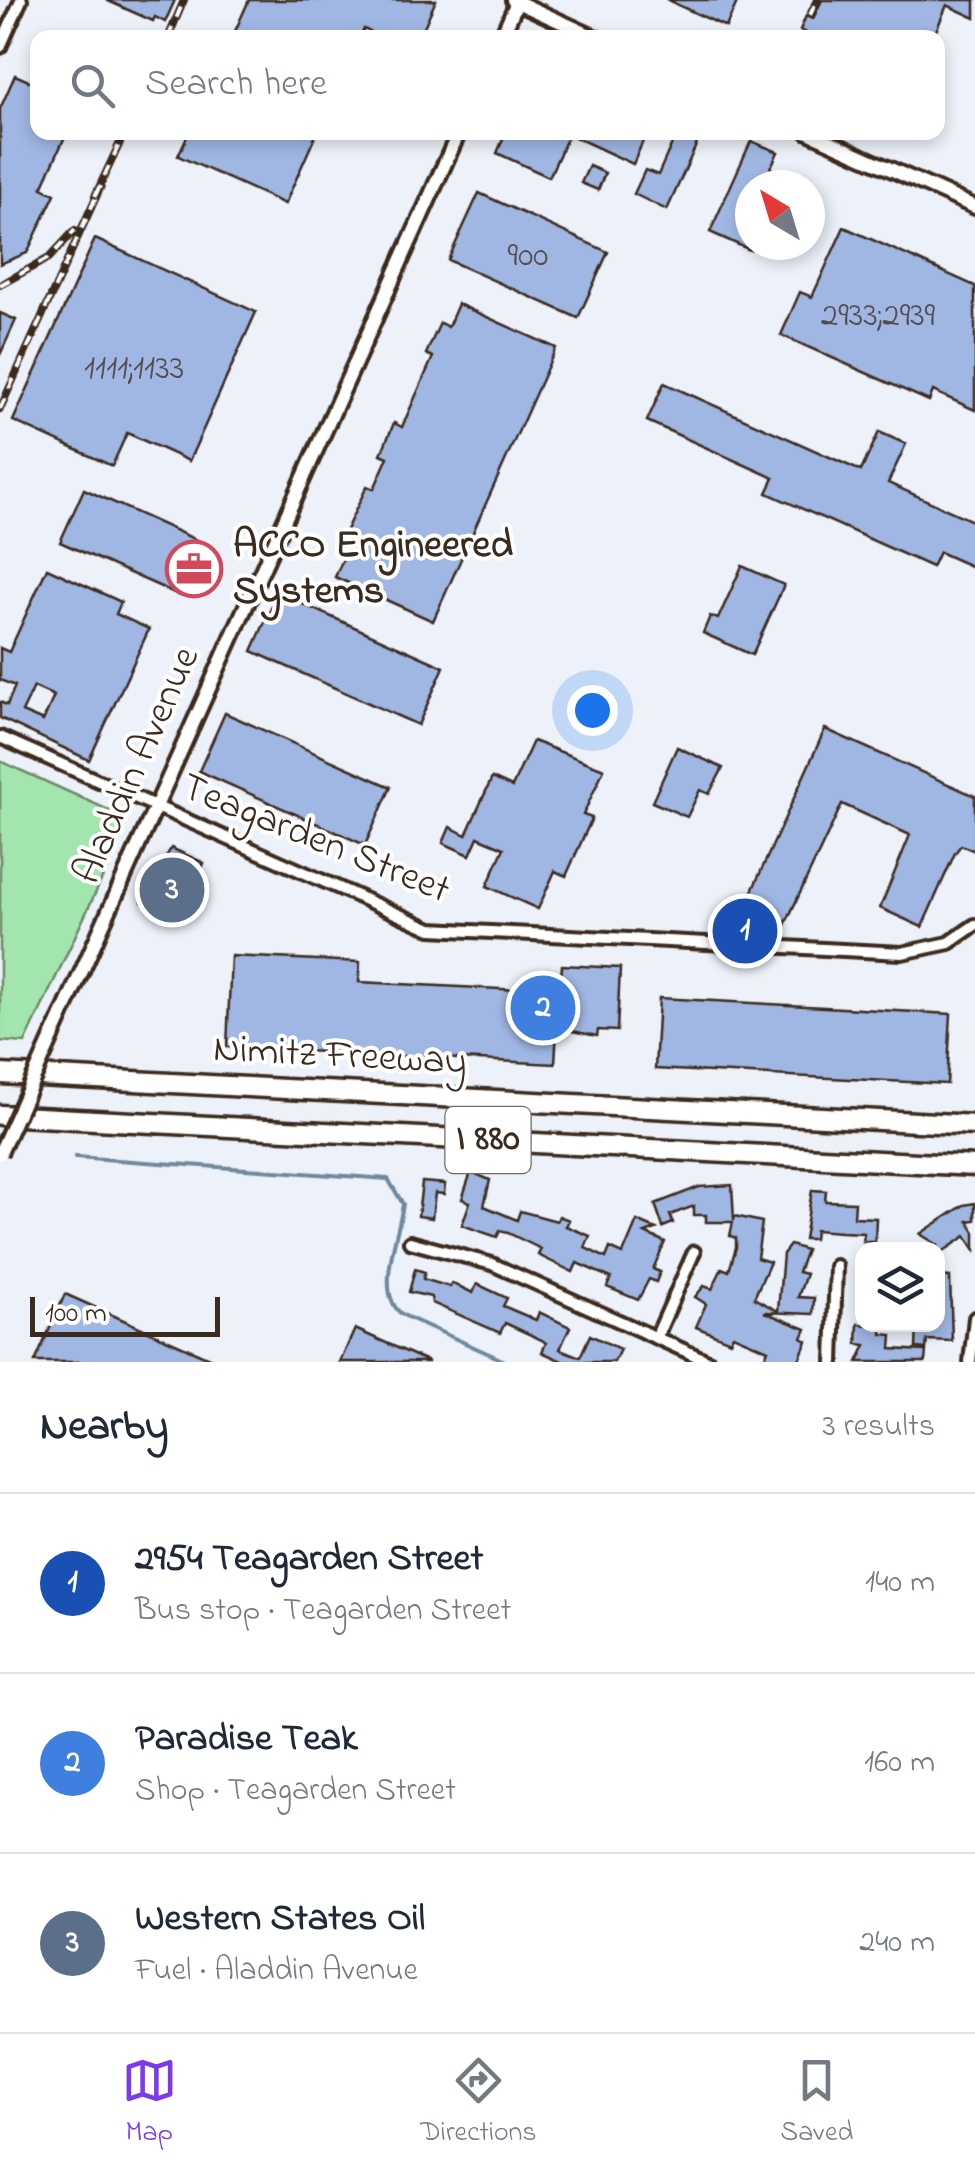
<!DOCTYPE html>
<html lang="en">
<head>
<meta charset="utf-8">
<style>
  :root { --surface:#fff; --page:#f2f2f3; --text:#1f2937; --muted:#747a83; --line:#e0e1e3; --accent:#7c3aed }
  body { margin:0; font-family:"Indie Flower",sans-serif; background:var(--page); color:var(--text) }
  .controls { position:absolute; right:30px; bottom:30px; display:grid; overflow:hidden; border-radius:20px; box-shadow:0 5px 15px #0003 }
  .controls button { width:90px; height:90px; display:grid; place-items:center; padding:0; border:0; border-bottom:2px solid var(--line); background:var(--surface); color:var(--text); font:50px sans-serif }
  .compass { position:absolute; left:735px; top:170px; width:90px; height:90px; border-radius:50%; background:var(--surface); box-shadow:0 5px 15px #0003; rotate:322deg }
  .scale { position:absolute; left:30px; bottom:25px; width:190px; box-sizing:border-box; padding-left:10px; border:5px solid #3b2a1e; border-top:0; font-size:28px; line-height:35px; white-space:nowrap; color:#3b2a1e; -webkit-text-stroke:8px #fff; paint-order:stroke }
  .you { position:absolute; left:592px; top:710px; width:35px; height:35px; margin:-25px; border:8px solid #fff; border-radius:50%; background:#1a73e8; box-shadow:0 0 0 15px #1a73e833 }
  .badge { display:grid; place-items:center; width:65px; height:65px; border-radius:50%; background:var(--accent); color:#fff; font-size:32px; font-weight:700 }
  .pin { position:absolute; translate:-50% -50%; border:5px solid #fff; box-shadow:0 2px 10px #0006 }
  .list { margin:0; padding:0; list-style:none }
  h2 { display:flex; justify-content:space-between; align-items:center; height:130px; margin:0; padding:0 40px; font-size:42px }
  h2 small { font-size:32px; font-weight:400; color:var(--muted) }
  .list li { display:grid; grid-template-columns:65px 1fr auto; gap:30px; align-items:center; box-sizing:border-box; height:180px; padding:0 40px; border-top:2px solid var(--line) }
  .list b { display:block; font-size:38px; white-space:nowrap }
  .list p { margin:0; font-size:32px; white-space:nowrap; color:var(--muted) }
  .list em { font-size:32px; font-style:normal; color:var(--muted) }
  .icon { flex:none; width:55px; height:55px; fill:none; stroke:currentColor; stroke-width:2; stroke-linecap:round; stroke-linejoin:round }
  .map { position:relative; flex:none; width:975px; height:1362px; overflow:hidden }
  .search { position:absolute; background:var(--surface); box-shadow:0 5px 15px #0003; left:30px; right:30px; top:30px; height:110px; display:flex; align-items:center; gap:25px; box-sizing:border-box; padding:0 35px; border-radius:20px; color:var(--muted); font-size:38px }
  .sheet { height:670px; background:var(--surface) }
  nav { display:flex; justify-content:space-around; align-items:center; box-sizing:border-box; height:140px; border-top:2px solid var(--line); background:var(--surface); font-size:28px; color:var(--muted) }
  nav a { display:grid; justify-items:center; gap:5px }
  nav .on { color:var(--accent) }
  .map>svg:first-child { display:block }
</style>
</head>
<body>
<div class="map">
<svg width="975" height="1362" viewBox="0 0 975 1362">
  <rect width="100%" height="100%" fill="#ecf1fa"/>
  <filter id="ink" filterUnits="userSpaceOnUse"><feTurbulence type="fractalNoise" baseFrequency=".01" numOctaves="2"/><feDisplacementMap in="SourceGraphic" scale="20" xChannelSelector="R" yChannelSelector="G"/><feConvolveMatrix kernelMatrix="1 2 1 2 8 2 1 2 1" color-interpolation-filters="sRGB"/></filter>
  <g filter="url(#ink)">
    <polygon fill="#a3e5af" stroke="#6f8866" stroke-width="2.5" points="0,761 111,811 121,823 116,849 25,1043 0,1041"/>
    <g fill="none" stroke-linecap="round" stroke-linejoin="round">
      <path stroke="#6f889c" stroke-width="4" d="M75,1157L388,1179L403,1204C399,1235 373,1294 403,1315L507,1362"/>
    </g>
    <g fill="#a0b7e4" stroke="#3b2a1e" stroke-width="2.5" fill-rule="evenodd">
      <polygon points="106,0 175,0 165,22 155,17 153,21"/>
      <polygon points="249,0 436,0 419,38 382,38 364,29 360,38 232,38"/>
      <polygon points="667,0 738,0 726,27"/>
      <polygon points="822,0 975,0 975,18 947,5 933,38 816,38 800,30 806,16 813,19"/>
      <polygon points="15,75 38,85 38,132 67,132 42,188 55,194 27,253 0,264 0,109"/>
      <polygon points="189,132 317,132 285,204 178,156"/>
      <polygon points="506,132 555,132 567,138 549,177 497,153"/>
      <polygon points="564,132 647,132 633,164"/>
      <polygon points="677,132 702,132 667,210 634,194 645,170 658,175"/>
      <polygon points="751,141 778,152 770,169 805,185 750,185 750,250 710,232"/>
      <polygon points="589,166 605,173 598,190 581,183"/>
      <polygon points="479,193 608,252 578,318 448,260"/>
      <polygon points="844,227 975,286 975,410 933,391 929,401 781,335 800,292 812,297"/>
      <polygon points="95,239 256,312 189,461 127,433 112,466 13,421"/>
      <polygon points="458,304 556,348 433,621 335,577 354,534 346,530 367,486 374,489 388,457 381,454 394,423 402,427 433,357 426,354 440,323 448,327"/>
      <polygon points="0,313 16,320 0,355"/>
      <polygon points="664,383 861,471 879,432 906,444 888,483 975,522 975,568 939,552 932,567 767,493 774,478 647,421"/>
      <polygon points="84,489 203,543 192,581 187,578 179,595 60,542"/>
      <polygon points="742,566 784,585 752,655 703,633 710,616 718,619"/>
      <path d="M47,568L121,602L116,614L149,629L89,760L0,718V702L7,705L15,686L0,680V648L9,652ZM34,687L54,696L43,721L22,712Z"/>
      <polygon points="278,593 444,667 418,725 252,651"/>
      <polygon points="225,713 391,787 365,845 199,771"/>
      <polygon points="825,729 975,796 975,851 961,845 955,853 922,927 880,908 910,835 842,804 783,929 743,911"/>
      <polygon points="533,741 604,769 583,815 592,818 566,876 555,871 538,909 487,886 504,848 478,837 470,855 443,843 450,827 466,835 492,778 512,787"/>
      <polygon points="677,747 723,768 709,794 700,790 687,817 652,802"/>
      <polygon points="171,848 204,863 181,920 142,902"/>
      <polygon points="231,956 360,962 359,982 560,992 562,965 620,968 617,1031 598,1030 597,1036 557,1028 555,1064 227,1047"/>
      <polygon points="659,998 951,1014 947,1084 655,1069"/>
      <polygon points="471,1172 490,1180 484,1206 517,1220 520,1211 557,1221 559,1216 569,1220 566,1226 590,1236 585,1248 606,1258 610,1248 623,1254 637,1221 656,1229 645,1233 665,1242 653,1269 660,1272 656,1282 649,1279 638,1300 607,1287 611,1278 577,1263 573,1272 538,1255 541,1249 508,1233 500,1231 497,1237 462,1225 470,1202 462,1199"/>
      <polygon points="422,1182 445,1184 444,1194 435,1193 432,1218 418,1216"/>
      <polygon points="732,1185 734,1220 735,1216 762,1222 757,1258 770,1262 754,1298 778,1311 783,1254 790,1245 806,1250 798,1272 806,1274 798,1297 814,1298 813,1314 764,1312 806,1329 802,1338 807,1341 798,1362 776,1362 765,1357 768,1350 733,1335 730,1341 696,1327 706,1304 695,1297 704,1286 712,1289 722,1268 729,1271 736,1247 736,1238 730,1236 733,1222 706,1222 706,1215 694,1215 694,1206 670,1215 673,1223 663,1227 655,1204 699,1187"/>
      <polygon points="812,1190 826,1191 825,1201 855,1202 854,1217 876,1218 875,1242 863,1241 864,1233 841,1232 815,1230 814,1239 804,1239"/>
      <polygon points="975,1203 975,1220 968,1221 975,1232 975,1250 966,1236 938,1255 938,1245 920,1234 964,1205"/>
      <polygon points="415,1269 425,1272 423,1279 450,1287 452,1283 473,1293 477,1284 507,1298 503,1306 536,1320 539,1312 570,1327 560,1349 580,1357 590,1335 620,1349 614,1362 564,1362 542,1352 546,1343 542,1340 505,1323 500,1333 432,1303 431,1297 409,1292"/>
      <polygon points="938,1276 950,1277 952,1341 927,1340 926,1349 916,1348 917,1325 938,1325"/>
      <polygon points="65,1294 218,1362 35,1362"/>
      <polygon points="858,1324 883,1326 882,1334 892,1335 891,1349 926,1351 925,1362 858,1362 866,1345 857,1344"/>
      <polygon points="355,1329 429,1362 340,1362"/>
    </g>
    <g fill="none" stroke-linecap="round" stroke-linejoin="round">
      <g stroke="#3b2a1e" stroke-width="18">
        <g id="minor">
          <polyline points="0,47 21,0"/>
          <polyline points="0,737 431,929 902,953 949,943 975,925"/>
          <polyline points="410,1242 492,1264 710,1362"/>
          <polyline points="656,1338 694,1252"/>
          <polyline points="833,1362 836,1266"/>
          <polyline points="970,1362 975,1318"/>
        </g>
      </g>
      <g stroke="#3b2a1e" stroke-width="20">
        <g id="tertiary">
          <polyline points="513,0 596,38"/>
          <polyline points="501,38 517,2"/>
          <polyline points="808,132 975,207"/>
          <polyline points="117,893 459,132"/>
        </g>
      </g>
      <g stroke="#3b2a1e" stroke-width="25">
        <g id="motorway">
          <polyline points="0,1074 975,1125"/>
          <polyline points="0,1115 975,1166"/>
        </g>
      </g>
      <use href="#minor" stroke="#fff" stroke-width="10"/>
      <use href="#tertiary" stroke="#fff" stroke-width="12"/>
      <use href="#motorway" stroke="#fff" stroke-width="18"/>
      <g stroke="#3b2a1e" stroke-width="8">
        <g id="rail">
          <polyline points="810,15 817,0"/>
          <polyline points="168,38 184,0"/>
          <polyline points="95,196 125,132"/>
          <polyline points="0,285 49,258 75,230"/>
          <polyline points="0,409 101,186"/>
        </g>
      </g>
      <use href="#rail" stroke="#fff" stroke-width="4" stroke-dasharray="11" stroke-linecap="butt"/>
      <g stroke="#3b2a1e" stroke-width="20" stroke-linecap="butt">
        <polyline id="tertiary-bridge" points="0,1153 117,893"/>
      </g>
      <use href="#tertiary-bridge" stroke="#fff" stroke-width="12"/>
    </g>
  </g>
  <defs>
    <g id="office-ring" transform="scale(2.875)"><circle r="9.5" fill="#fff" stroke="#d1495b" stroke-width="1.5"/><path d="M-6-3h4V-5.5h4V-3h4V5H-6ZM-1-4.5V-3h2v-1.5ZM-6 0V1H6V0Z" fill="#d1495b"/></g>
  </defs>
  <g fill-rule="evenodd">
    <use href="#office-ring" x="194" y="569"/>
  </g>
  <g text-anchor="middle" dominant-baseline="central" stroke-width="8" stroke-linejoin="round" paint-order="stroke">
    <g font-size="35" fill="#544d50">
      <text x="528" y="256">900</text>
      <text x="878" y="316">2933;2939</text>
      <text x="134" y="369">1111;1133</text>
    </g>
    <rect fill="#fff" stroke="#766a62" stroke-width="2.5" x="445.5" y="1107" width="85" height="66" rx="8"/>
    <g font-size="38" font-weight="bold" fill="#3b2a1e">
      <text x="488" y="1140">I 880</text>
    </g>
    <g font-size="40" font-weight="bold" fill="#3b2a1e" stroke="#fff" text-anchor="start">
      <text x="233" y="546">ACCO Engineered<tspan x="233" dy="46">Systems</tspan></text>
    </g>
    <g font-size="40" fill="#3b2a1e" stroke="#fff">
      <text transform="translate(138 766) rotate(-66)">Aladdin Avenue</text>
      <text transform="translate(315 840) rotate(22)">Teagarden Street</text>
      <text transform="translate(340 1057) rotate(3)">Nimitz Freeway</text>
    </g>
  </g>
</svg>
<div class="controls">
<button><svg class="icon" aria-label="layers" viewBox="0 0 24 24"><path d="M12 4l9 5-9 5-9-5zM3 14l9 5 9-5"/></svg></button>
</div>
<svg class="compass" viewBox="-18 -18 36 36"><path d="M0-13l5 13h-10z" fill="#e53935"/><path d="M0 13l5-13h-10z" fill="#747a83"/></svg>
<div class="scale">100 m</div>
<div class="you"></div>
<div class="pin badge" style="left:745px;top:931px;background:#1a4fb4">1</div>
<div class="pin badge" style="left:543px;top:1008px;background:#3f7fe0">2</div>
<div class="pin badge" style="left:172px;top:890px;background:#5c6f8a">3</div>
<div class="search"><svg class="icon" aria-label="search" viewBox="0 0 24 24"><circle cx="10" cy="10" r="6"/><path d="M15 15l6 6"/></svg>Search here</div>
</div>
<section class="sheet">
<h2>Nearby<small>3 results</small></h2>
<ul class="list">
<li><span class="badge" style="background:#1a4fb4">1</span><div><b>2954 Teagarden Street</b><p>Bus stop · Teagarden Street</p></div><em>140 m</em></li>
<li><span class="badge" style="background:#3f7fe0">2</span><div><b>Paradise Teak</b><p>Shop · Teagarden Street</p></div><em>160 m</em></li>
<li><span class="badge" style="background:#5c6f8a">3</span><div><b>Western States Oil</b><p>Fuel · Aladdin Avenue</p></div><em>240 m</em></li>
</ul>
</section>
<nav>
<a class="on"><svg class="icon" aria-label="map" viewBox="0 0 24 24"><path d="M3 6l6-2 6 2 6-2v14l-6 2-6-2-6 2zM9 4v14M15 6v14"/></svg>Map</a>
<a><svg class="icon" aria-label="directions" viewBox="0 0 24 24"><path d="M12 3l9 9-9 9-9-9zM9 14v-3h6M13 9l2 2-2 2"/></svg>Directions</a>
<a><svg class="icon" aria-label="saved" viewBox="0 0 24 24"><path d="M7 4h10v16l-5-4-5 4z"/></svg>Saved</a>
</nav>
</body>
</html>
